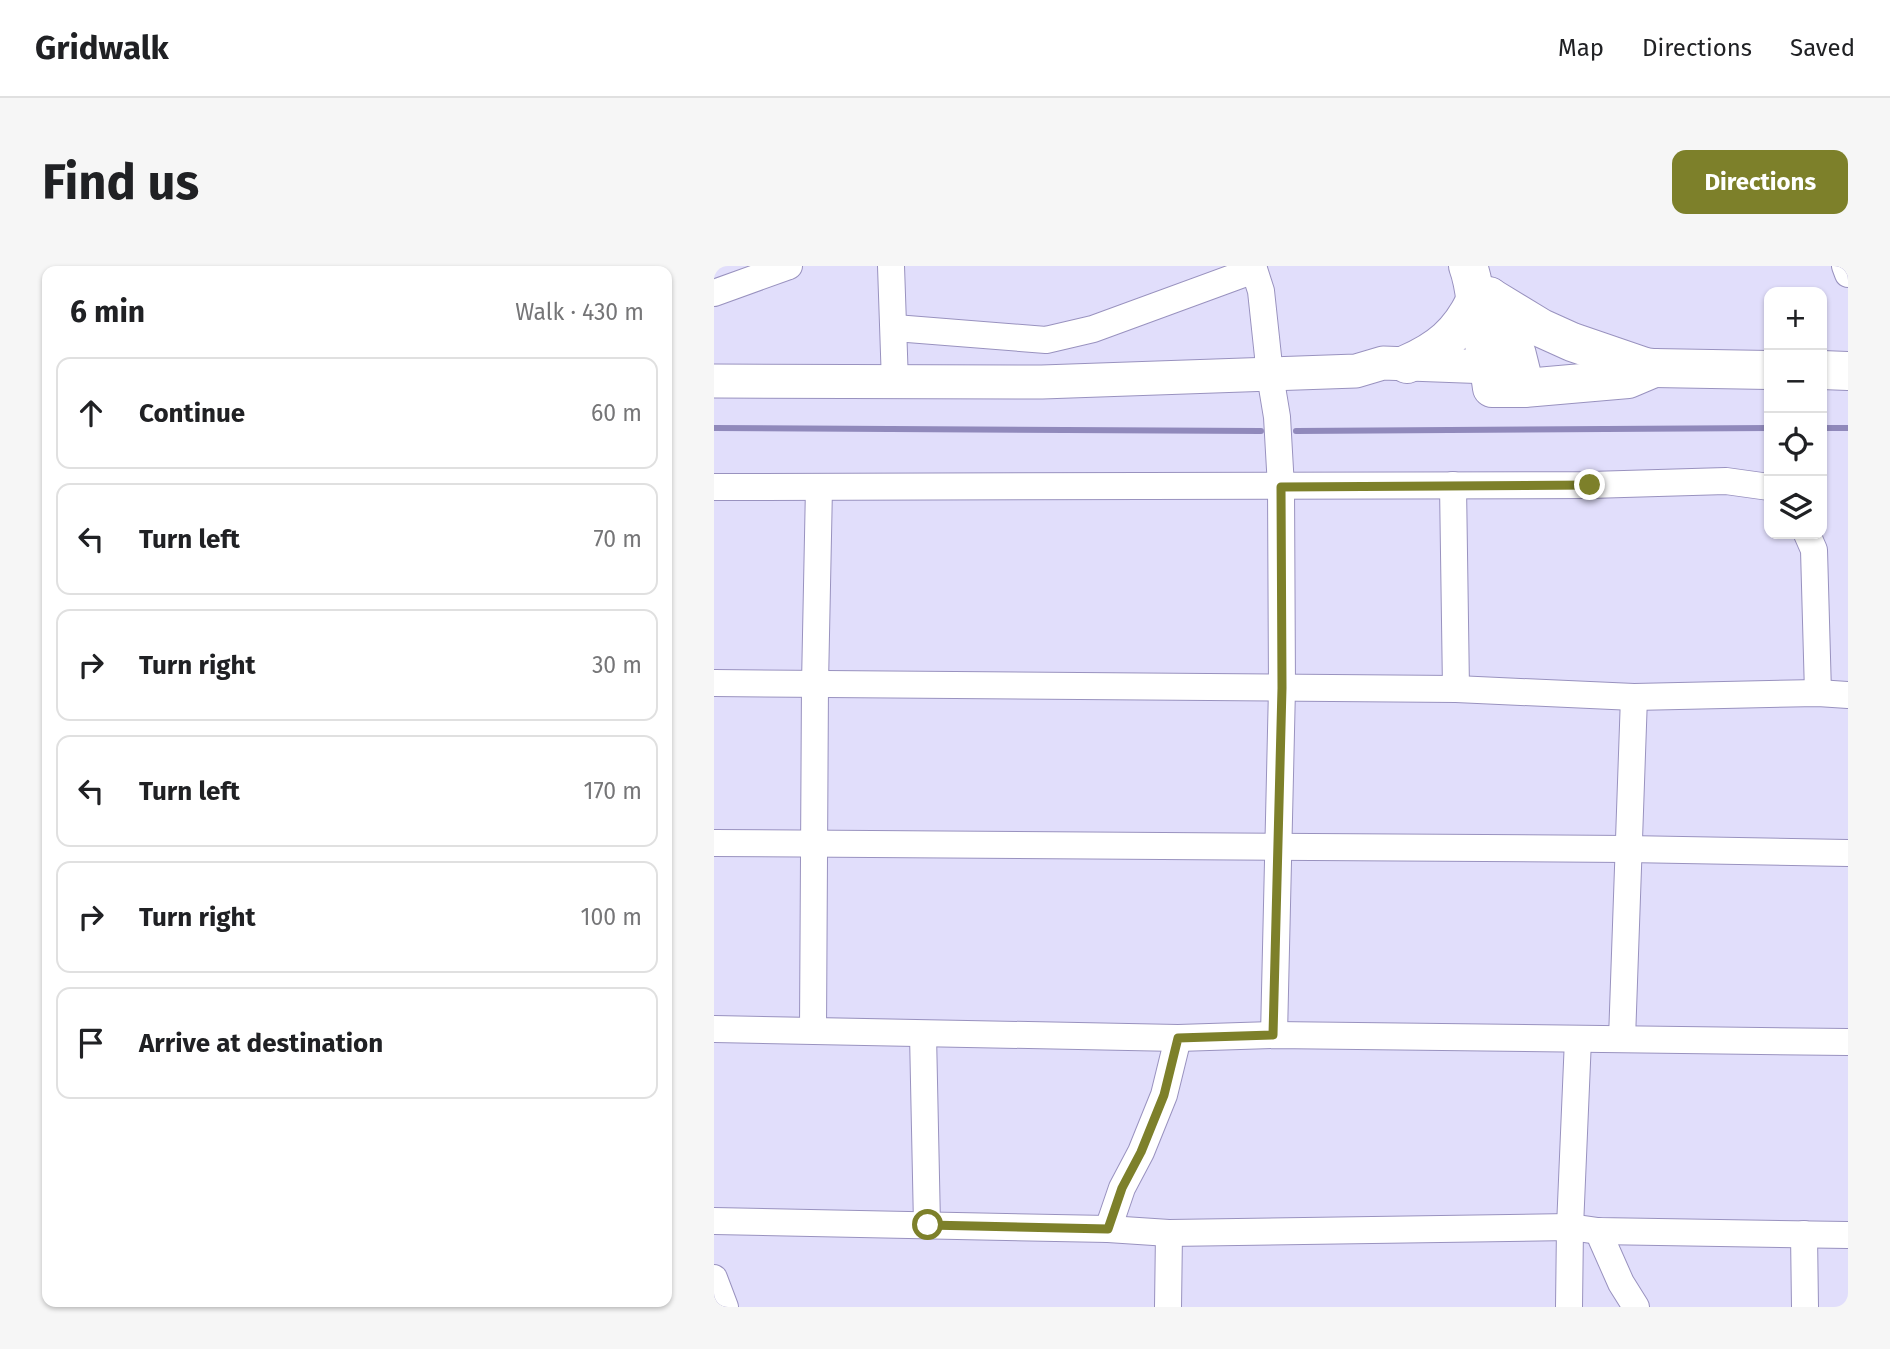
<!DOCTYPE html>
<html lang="en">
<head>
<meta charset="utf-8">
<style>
  :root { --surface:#fff; --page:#f6f6f6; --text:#202124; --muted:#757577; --line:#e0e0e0; --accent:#7d802a }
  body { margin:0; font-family:"Fira Sans",sans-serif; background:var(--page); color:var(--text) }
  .controls { position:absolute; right:21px; top:21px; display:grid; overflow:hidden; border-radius:14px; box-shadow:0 2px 5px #0004 }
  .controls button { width:63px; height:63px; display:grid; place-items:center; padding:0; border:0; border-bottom:2px solid var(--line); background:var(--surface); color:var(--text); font:35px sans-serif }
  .stop { position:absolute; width:21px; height:21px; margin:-16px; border:5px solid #7d802a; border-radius:50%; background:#fff }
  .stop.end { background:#7d802a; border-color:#fff; box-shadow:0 2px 7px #0008 }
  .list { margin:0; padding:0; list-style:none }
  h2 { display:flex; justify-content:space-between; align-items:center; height:91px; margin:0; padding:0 28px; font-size:30px }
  h2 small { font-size:23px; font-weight:400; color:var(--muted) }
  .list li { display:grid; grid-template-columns:46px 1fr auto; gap:21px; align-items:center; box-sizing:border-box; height:112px; margin:0 14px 14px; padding:0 14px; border:2px solid var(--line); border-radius:14px }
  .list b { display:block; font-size:26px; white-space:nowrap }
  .list em { font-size:23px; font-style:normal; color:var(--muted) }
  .icon { flex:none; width:38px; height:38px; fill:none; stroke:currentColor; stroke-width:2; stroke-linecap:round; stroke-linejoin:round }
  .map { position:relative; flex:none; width:1134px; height:1041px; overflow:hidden; border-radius:14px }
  header { display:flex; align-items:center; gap:42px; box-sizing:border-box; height:98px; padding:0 35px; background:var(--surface); border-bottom:2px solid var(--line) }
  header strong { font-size:33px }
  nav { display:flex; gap:38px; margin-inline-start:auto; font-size:24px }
  .intro { display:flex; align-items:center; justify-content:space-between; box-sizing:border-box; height:168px; padding:0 42px }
  h1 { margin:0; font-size:49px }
  .button { padding:18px 32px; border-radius:14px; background:var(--accent); color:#fff; font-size:24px; font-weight:700 }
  main { display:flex; gap:42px; padding:0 42px }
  aside { flex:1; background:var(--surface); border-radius:14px; box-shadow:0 2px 5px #0004 }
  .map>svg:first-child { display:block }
</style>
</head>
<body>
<header>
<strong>Gridwalk</strong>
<nav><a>Map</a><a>Directions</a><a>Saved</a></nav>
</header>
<div class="intro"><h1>Find us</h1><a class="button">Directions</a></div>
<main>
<aside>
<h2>6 min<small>Walk · 430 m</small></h2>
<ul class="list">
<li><svg class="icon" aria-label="ahead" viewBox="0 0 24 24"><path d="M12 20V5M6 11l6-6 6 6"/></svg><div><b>Continue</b></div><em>60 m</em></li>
<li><svg class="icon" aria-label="left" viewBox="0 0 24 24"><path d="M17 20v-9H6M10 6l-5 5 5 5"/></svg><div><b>Turn left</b></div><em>70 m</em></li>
<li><svg class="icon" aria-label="right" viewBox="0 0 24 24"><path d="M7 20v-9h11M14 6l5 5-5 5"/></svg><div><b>Turn right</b></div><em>30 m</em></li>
<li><svg class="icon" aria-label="left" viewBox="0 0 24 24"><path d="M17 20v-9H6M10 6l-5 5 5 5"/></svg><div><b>Turn left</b></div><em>170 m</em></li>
<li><svg class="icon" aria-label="right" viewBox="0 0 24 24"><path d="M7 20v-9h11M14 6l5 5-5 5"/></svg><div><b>Turn right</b></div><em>100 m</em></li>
<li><svg class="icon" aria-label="arrive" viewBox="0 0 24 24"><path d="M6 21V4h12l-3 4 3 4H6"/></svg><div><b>Arrive at destination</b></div></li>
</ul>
</aside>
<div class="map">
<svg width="1134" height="1041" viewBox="0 0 1134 1041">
  <rect width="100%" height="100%" fill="#e1defb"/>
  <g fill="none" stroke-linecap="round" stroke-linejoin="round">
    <g stroke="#9089bb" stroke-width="6">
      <polyline points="0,162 547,165"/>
      <polyline points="1108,162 1134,162"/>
      <polyline points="582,165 1055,162"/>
    </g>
    <g stroke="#9992bf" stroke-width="28">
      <g id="minor">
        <polyline points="177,0 181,117"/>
        <polyline points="539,0 547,25 556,109 563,151 567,221 568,422 560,769"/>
        <polyline points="1131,0 1134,8"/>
        <polyline points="0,27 75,0"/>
        <polyline points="181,62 332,74 379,63 540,4"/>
        <polyline points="739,219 742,423"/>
        <polyline points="0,221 876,219 1012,215 1055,221"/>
        <polyline points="1093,268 1100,284 1104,427"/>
        <polyline points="0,417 742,423 920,431 1104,427 1134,429"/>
        <polyline points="0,577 913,583 1134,587"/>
        <polyline points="0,763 464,772 560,769 1134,776"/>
        <polyline points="99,764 101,418 105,221"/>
        <polyline points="209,768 213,959"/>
        <polyline points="908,773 920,431"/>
        <polyline points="0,955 394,963 455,967 856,961 884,965 1134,969"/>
        <polyline points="394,963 408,922 427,886 450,829 464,772"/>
        <polyline points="884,965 907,1017 922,1041"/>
        <polyline points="1090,968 1091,1041"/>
        <polyline points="0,1012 11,1041"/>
        <polyline points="454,1041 455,967"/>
        <polyline points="855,1041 856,961 864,773"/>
      </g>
    </g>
    <g stroke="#9992bf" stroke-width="35">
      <polyline id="major" points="0,115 328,116 642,105 669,97 776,101"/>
    </g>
    <g stroke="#9992bf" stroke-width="40">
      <g id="highway">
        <path d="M754,0C761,18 761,37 765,56C770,78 775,99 778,122H810L914,113L940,102"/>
        <path d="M775,30C795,56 805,90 810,122"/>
        <polyline points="776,31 827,62 858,76 928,100"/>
        <path d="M693,98C725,84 745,68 761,35"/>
        <polyline points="914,99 940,102 1055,104"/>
        <polyline points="1108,104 1134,105"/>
      </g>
    </g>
    <use href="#minor" stroke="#fff" stroke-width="26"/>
    <use href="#major" stroke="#fff" stroke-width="33"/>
    <use href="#highway" stroke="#fff" stroke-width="38"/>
  </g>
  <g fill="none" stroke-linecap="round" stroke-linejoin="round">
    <polyline stroke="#7d802a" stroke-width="9" points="214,959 394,963 408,922 427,886 450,829 464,772 559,769 568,422 567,221 876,219"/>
  </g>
</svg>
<div class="controls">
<button>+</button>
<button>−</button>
<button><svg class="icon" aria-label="locate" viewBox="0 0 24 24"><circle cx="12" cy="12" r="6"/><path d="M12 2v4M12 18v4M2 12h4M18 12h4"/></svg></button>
<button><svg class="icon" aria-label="layers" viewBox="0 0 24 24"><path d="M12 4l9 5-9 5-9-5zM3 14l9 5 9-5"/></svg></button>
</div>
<div class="stop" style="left:214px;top:959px"></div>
<div class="stop end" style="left:876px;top:219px"></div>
</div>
</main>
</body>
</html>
